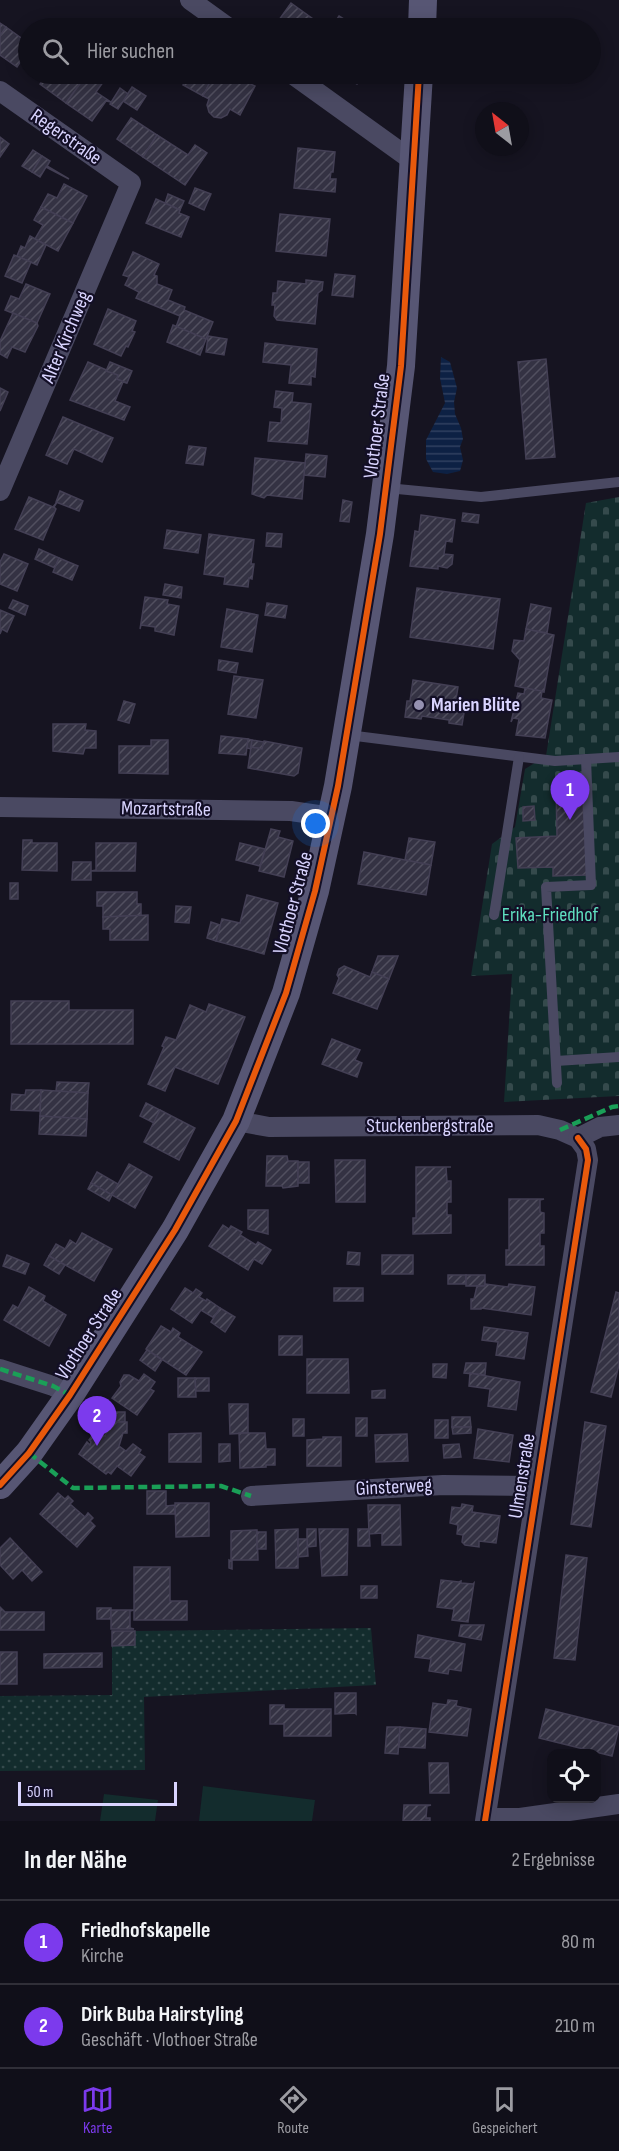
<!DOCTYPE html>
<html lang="de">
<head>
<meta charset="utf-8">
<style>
  :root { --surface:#100f19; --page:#191822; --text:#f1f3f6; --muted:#9c9ca2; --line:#302f38; --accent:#7c3aed }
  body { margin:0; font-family:"Sofia Sans Condensed",sans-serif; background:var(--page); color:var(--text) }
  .controls { position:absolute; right:18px; bottom:18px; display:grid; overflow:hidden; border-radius:12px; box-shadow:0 3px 15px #0003 }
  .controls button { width:54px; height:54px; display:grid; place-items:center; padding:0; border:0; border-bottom:2px solid var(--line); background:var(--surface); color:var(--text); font:30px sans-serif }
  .compass { position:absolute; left:475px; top:102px; width:54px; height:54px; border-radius:50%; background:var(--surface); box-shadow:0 3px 15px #0003; rotate:329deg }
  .scale { position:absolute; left:18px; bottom:15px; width:159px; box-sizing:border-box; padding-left:6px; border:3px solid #d9d4ff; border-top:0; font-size:16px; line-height:21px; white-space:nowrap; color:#d9d4ff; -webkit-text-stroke:4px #130f26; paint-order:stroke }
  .you { position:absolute; left:316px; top:824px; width:21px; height:21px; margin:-15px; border:4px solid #fff; border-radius:50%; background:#1a73e8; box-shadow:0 0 0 9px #1a73e833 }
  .badge { display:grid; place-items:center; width:39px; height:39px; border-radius:50%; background:var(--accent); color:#fff; font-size:20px; font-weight:700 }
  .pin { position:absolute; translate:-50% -50px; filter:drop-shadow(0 2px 3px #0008) }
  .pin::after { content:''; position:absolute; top:32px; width:21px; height:18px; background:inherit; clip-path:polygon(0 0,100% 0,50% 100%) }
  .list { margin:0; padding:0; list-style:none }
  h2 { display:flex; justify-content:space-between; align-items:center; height:78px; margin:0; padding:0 24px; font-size:26px }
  h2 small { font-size:20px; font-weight:400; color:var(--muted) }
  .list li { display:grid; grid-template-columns:39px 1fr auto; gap:18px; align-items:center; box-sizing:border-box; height:84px; padding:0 24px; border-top:2px solid var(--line) }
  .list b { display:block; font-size:22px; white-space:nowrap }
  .list p { margin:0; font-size:20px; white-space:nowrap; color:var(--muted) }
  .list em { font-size:20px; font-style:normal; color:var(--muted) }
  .icon { flex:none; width:33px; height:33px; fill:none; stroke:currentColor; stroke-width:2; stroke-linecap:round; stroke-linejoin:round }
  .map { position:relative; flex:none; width:619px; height:1821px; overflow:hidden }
  .search { position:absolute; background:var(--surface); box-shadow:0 3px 15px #0003; left:18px; right:18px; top:18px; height:66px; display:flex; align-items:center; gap:15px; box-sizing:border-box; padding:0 21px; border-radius:33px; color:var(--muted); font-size:22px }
  .sheet { height:246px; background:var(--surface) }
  nav { display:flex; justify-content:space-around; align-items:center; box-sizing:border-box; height:84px; border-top:2px solid var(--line); background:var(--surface); font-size:16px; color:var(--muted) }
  nav a { display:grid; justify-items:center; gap:3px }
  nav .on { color:var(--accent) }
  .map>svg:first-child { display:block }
</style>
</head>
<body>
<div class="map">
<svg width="619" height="1821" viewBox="0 0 619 1821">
  <defs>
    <pattern id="grass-dots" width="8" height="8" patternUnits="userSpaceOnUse" patternTransform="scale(1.5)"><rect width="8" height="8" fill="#132c2d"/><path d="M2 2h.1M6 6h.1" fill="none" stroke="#354a4c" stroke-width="1.8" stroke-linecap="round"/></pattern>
    <pattern id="cemetery-stones" width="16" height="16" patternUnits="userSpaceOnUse" patternTransform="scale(1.5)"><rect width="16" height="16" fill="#132c2d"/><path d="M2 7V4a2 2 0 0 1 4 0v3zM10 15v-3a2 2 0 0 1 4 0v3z" fill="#354a4c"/></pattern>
    <pattern id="water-rules" width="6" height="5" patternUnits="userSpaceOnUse" patternTransform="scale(1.5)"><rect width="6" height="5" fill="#0d2144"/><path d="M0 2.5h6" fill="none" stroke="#304060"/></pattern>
    <pattern id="building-hatch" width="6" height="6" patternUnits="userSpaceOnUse" patternTransform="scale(1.5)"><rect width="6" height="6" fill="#343243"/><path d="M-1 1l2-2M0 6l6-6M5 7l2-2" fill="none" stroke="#514f5f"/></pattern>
  </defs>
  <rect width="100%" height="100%" fill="#161421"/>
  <polygon fill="url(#grass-dots)" points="371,1628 376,1685 144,1697 145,1770 0,1771 0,1696 112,1695 112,1646 135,1645 135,1631"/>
  <polygon fill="url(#cemetery-stones)" points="619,497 619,1096 504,1102 512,974 471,976 492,844 515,827 525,769 546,756 586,503"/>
  <g fill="#132c2d">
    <polygon points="203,1786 315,1800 312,1821 199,1821"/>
    <polygon points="104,1794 158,1800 155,1821 100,1821"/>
  </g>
  <polygon fill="url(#water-rules)" points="441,357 450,362 457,388 454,402 455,414 461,428 463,439 460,447 463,460 460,471 447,474 433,472 426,459 426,440 445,403 440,378"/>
  <g fill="url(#building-hatch)" stroke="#433f54" stroke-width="1.5">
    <polygon points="291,3 313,19 306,28 275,28 274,27"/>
    <polygon points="339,16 358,28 331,28"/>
    <polygon points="0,23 6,27 0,36"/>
    <polygon points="6,27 28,43 28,50 17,67 0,55 0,36"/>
    <polygon points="48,74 87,74 66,103 40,84"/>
    <polygon points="87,74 94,74 104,81 96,92 111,102 106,101 92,121 66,103"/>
    <polygon points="189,74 218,74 216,78 212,78 203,96 183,85"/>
    <polygon points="218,74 238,74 242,80 255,86 240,115 230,109 227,115 221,118 214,117 209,112 207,105 209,99 203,96 212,78 216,78"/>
    <polygon points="339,74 364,74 357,84"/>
    <polygon points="132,87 146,96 137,110 123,101"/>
    <polygon points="120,88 128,94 118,109 110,104"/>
    <polygon points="131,118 157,135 143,157 117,139"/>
    <polygon points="157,135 188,155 195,145 207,153 185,185 143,157"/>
    <polygon points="0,137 9,144 0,157"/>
    <polygon points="298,148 335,152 333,172 331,172 330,179 336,179 335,192 294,188"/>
    <polygon points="33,150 42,156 32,172 22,166"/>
    <polygon points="42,156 50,161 47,166 69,179 46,167 40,177 32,172"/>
    <polygon points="64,184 87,196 73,223 41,207 48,194 57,198"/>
    <polygon points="195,188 211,194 204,210 189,203"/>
    <polygon points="168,194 184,201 180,210 165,203"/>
    <polygon points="156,199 180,210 179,213 189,217 181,237 146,223"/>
    <polygon points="41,207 73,223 58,251 35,239 43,225 34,220"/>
    <polygon points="280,214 330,219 326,256 276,251"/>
    <polygon points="30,236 46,245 37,265 17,256 21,246 25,248"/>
    <polygon points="133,252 159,264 154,275 157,276 157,284 172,290 168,300 185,307 184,310 213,322 206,339 176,327 180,316 136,298 139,292 125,285 129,277 123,275"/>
    <polygon points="14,255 31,262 22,283 5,276"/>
    <polygon points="335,274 355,276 353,297 332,295"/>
    <polygon points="306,280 323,282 322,290 318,293 315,324 277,320 274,316 275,305 272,305 273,293 277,293 278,281 306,284"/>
    <polygon points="26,284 50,294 37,323 5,310 11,296 19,299"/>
    <polygon points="108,309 136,321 132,331 135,332 128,347 126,346 121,356 94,344"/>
    <polygon points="13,313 37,323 38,326 25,352 12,347 7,358 0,354 0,341"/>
    <polygon points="173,325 206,339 200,355 167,342"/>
    <polygon points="208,336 227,339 224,355 206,352"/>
    <polygon points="265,343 317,349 315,377 311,376 311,385 289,383 291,365 263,362"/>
    <polygon points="546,359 555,457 526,459 518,362"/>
    <polygon points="88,362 118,375 117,379 127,383 123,382 115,401 130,407 124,420 70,400"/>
    <polygon points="110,362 132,371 127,383 117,379 118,375 106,371"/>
    <polygon points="0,388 8,392 0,411"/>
    <polygon points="276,391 293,393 292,402 311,404 307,444 268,441 270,422 281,423 282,408 274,407"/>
    <polygon points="63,417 113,438 102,462 74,449 67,464 46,455"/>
    <polygon points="189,446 206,448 203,465 186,463"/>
    <polygon points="306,454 327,456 325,477 304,475"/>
    <polygon points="255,458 305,463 302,499 267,495 264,498 252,494"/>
    <polygon points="60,491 83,501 79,511 56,502"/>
    <polygon points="29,497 53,507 57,502 54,507 56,509 43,540 15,529"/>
    <polygon points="343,500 352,502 349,522 340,521"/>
    <polygon points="463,513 479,515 478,523 462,521"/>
    <polygon points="421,515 455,520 452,542 446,541 444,554 453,555 452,564 447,568 438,566 438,569 410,566 415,531 419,532"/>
    <polygon points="167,530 201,535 198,553 164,548"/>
    <polygon points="267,533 282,534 281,547 266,546"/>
    <polygon points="209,534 254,540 251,564 254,564 252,579 249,578 248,587 224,584 225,577 204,574"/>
    <polygon points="39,549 59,558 55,568 35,559"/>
    <polygon points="4,554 28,564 17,591 0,584 0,562"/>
    <polygon points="59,558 78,566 72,580 53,572"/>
    <polygon points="165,584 182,587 181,598 163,595"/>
    <polygon points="417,588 500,599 493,649 410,637"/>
    <polygon points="145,597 168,600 167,604 179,606 174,635 155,631 155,627 141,625 140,629"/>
    <polygon points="13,600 28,606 25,615 9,608"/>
    <polygon points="267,603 287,606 285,618 265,615"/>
    <polygon points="531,604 551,608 547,633 526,629"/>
    <polygon points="227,609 258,615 252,652 221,647"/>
    <polygon points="0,610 14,616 7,632 2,629 0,634"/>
    <polygon points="526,629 554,635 544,692 515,686 520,660 512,651 514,640 524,641"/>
    <polygon points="219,660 238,663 236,673 218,670"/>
    <polygon points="234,676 263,680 256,718 228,714"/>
    <polygon points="413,680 458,687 455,706 465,707 462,725 449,723 449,720 422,716 421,719 405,717 407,701 410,701"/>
    <polygon points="525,688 542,691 541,698 552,700 545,738 516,735 519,719 513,718 511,722 518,693 524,694"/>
    <polygon points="124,701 135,704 129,723 118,720"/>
    <polygon points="53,724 86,724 85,730 96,731 96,748 85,748 83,754 53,751"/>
    <polygon points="221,736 248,739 246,755 219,753"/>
    <polygon points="248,739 252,740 251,749 247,748"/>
    <polygon points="151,740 168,740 168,774 119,773 119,746 151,746"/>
    <polygon points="252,740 264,742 262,749 251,747"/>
    <polygon points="264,741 302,748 298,773 294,776 248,768 251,747 262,749"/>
    <polygon points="582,786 587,875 553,876 553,867 518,868 516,838 557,836 556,787"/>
    <polygon points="534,806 535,820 523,821 523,807"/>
    <polygon points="271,829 280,831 278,837 293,841 284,877 259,871"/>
    <polygon points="409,838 435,842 431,865 405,860"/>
    <polygon points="23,840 32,840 32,843 57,843 57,871 22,870"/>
    <polygon points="96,843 136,843 135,871 91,871 96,870"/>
    <polygon points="240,843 265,849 260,866 236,860"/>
    <polygon points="364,852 431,865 426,895 358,884"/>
    <polygon points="73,862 91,862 91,880 72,880"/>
    <rect x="10" y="883" width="8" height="16"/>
    <polygon points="97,892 137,892 137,904 141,904 141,916 103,917 103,906 97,906"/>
    <polygon points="247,895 278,903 264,954 216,941 222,919 240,923"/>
    <polygon points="176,906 191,907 189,923 175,922"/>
    <polygon points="148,915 148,940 110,940 110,929 103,929 103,917"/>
    <polygon points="211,922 220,925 216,941 207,938"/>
    <polygon points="378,956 398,956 389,979 372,972"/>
    <polygon points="344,966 370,977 372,972 389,979 377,1009 333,993 339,978 337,975 339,969"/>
    <polygon points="11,1001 69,1001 69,1010 133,1010 133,1044 11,1044"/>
    <polygon points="209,1004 245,1017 218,1084 175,1067 165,1091 148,1084 164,1047 162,1046 166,1037 176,1040 190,1005 206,1012"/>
    <polygon points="332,1039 360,1050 355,1060 362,1063 357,1077 322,1064"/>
    <polygon points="57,1082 89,1083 88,1093 56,1091"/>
    <polygon points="26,1090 41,1090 40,1111 11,1110 12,1094 25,1095"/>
    <polygon points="41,1090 88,1093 87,1119 40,1116"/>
    <polygon points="146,1103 160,1110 154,1123 140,1116"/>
    <polygon points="160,1110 195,1128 179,1160 144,1142"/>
    <polygon points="40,1116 87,1119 86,1136 39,1134"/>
    <polygon points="267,1156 287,1156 288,1161 298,1161 298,1186 283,1188 282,1186 266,1186"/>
    <polygon points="335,1160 365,1160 365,1202 336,1202"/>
    <rect x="298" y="1162" width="11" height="21"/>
    <polygon points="129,1164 152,1177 135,1208 112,1195"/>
    <polygon points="416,1167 451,1167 446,1167 447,1181 451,1181 451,1202 447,1202 447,1215 451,1215 451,1233 413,1234 413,1218 416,1218"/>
    <polygon points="97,1172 118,1184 112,1195 91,1183"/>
    <polygon points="91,1183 112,1195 109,1201 88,1189"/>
    <polygon points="509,1199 544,1199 540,1200 540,1212 544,1213 544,1233 540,1233 540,1246 544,1246 544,1265 506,1265 506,1250 509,1250"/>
    <polygon points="248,1210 268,1210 268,1234 248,1229"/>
    <polygon points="223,1225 229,1229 231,1226 242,1232 240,1235 256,1245 258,1242 271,1250 262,1264 254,1259 248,1270 209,1246"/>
    <polygon points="82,1233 112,1249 94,1281 49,1256 56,1244 65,1249 70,1240 76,1244"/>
    <polygon points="348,1252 360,1253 359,1265 347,1264"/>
    <polygon points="7,1255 29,1264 25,1274 3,1266"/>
    <rect x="382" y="1255" width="31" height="19"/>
    <polygon points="49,1256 65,1265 59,1274 44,1265"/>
    <rect x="448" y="1275" width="18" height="9"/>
    <rect x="466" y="1275" width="19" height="11"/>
    <polygon points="485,1284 508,1287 509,1284 535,1287 531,1315 481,1308 481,1309 471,1309 471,1299 474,1299 477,1286 485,1286"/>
    <polygon points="29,1287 45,1296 43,1301 66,1315 49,1346 4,1320 13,1305 18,1308"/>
    <polygon points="185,1288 193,1293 196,1289 202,1293 199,1297 206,1301 207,1299 220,1308 214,1318 201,1310 192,1323 171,1309"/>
    <rect x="334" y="1288" width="29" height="13"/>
    <polygon points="616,1292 619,1293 619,1365 611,1397 591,1392"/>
    <polygon points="220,1308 235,1317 225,1332 211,1322"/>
    <polygon points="161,1326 171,1332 173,1328 180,1333 178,1337 202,1352 186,1375 146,1349"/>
    <polygon points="484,1327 528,1333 524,1359 496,1355 498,1342 482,1340"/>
    <rect x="279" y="1336" width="23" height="19"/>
    <polygon points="147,1350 162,1360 155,1371 140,1360"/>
    <polygon points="307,1359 348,1359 349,1393 307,1393"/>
    <polygon points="466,1363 486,1363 485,1375 464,1373"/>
    <polygon points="433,1364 447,1364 446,1378 433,1377"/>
    <polygon points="470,1373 520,1382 516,1410 488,1406 490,1389 469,1386"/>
    <polygon points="144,1374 155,1382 150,1389 154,1391 137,1415 112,1398 121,1386 120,1382 124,1375 129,1375 139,1381"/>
    <polygon points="178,1378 195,1378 196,1397 178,1397"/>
    <polygon points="195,1378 209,1378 209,1391 196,1391"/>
    <polygon points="385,1390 385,1398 372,1398 372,1391"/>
    <polygon points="229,1404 248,1404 248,1433 230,1434"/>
    <rect x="108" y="1412" width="17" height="10"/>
    <polygon points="452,1417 470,1417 471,1427 452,1427"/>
    <rect x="356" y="1418" width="11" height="18"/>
    <rect x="293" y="1419" width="11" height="17"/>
    <rect x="435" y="1420" width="13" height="18"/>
    <polygon points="108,1422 127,1422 127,1433 123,1433 119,1446 126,1451 133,1444 141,1450 139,1453 145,1457 131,1476 117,1466 111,1474 108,1472 106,1474 79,1454 87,1442 90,1445 91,1442 89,1440 96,1430 105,1436"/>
    <polygon points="585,1422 606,1426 591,1527 571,1524"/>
    <polygon points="452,1427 471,1427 471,1433 453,1434"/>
    <polygon points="478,1429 513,1435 509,1462 474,1458"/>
    <polygon points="201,1433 201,1462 169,1462 169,1434"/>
    <polygon points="239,1433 265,1433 266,1449 275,1449 275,1465 266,1465 266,1467 240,1468"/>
    <polygon points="407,1434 408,1461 376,1462 375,1435"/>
    <polygon points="323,1437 341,1437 341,1466 307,1466 307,1440 323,1439"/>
    <polygon points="219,1444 230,1444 230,1461 219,1462"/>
    <polygon points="459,1444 461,1457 444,1458 443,1445"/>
    <polygon points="147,1491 166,1491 166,1506 175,1505 175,1514 147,1514"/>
    <polygon points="58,1493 65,1499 68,1496 73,1501 70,1504 85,1517 88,1513 93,1518 90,1521 95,1526 77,1547 40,1514"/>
    <polygon points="175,1503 209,1503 209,1536 176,1537"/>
    <polygon points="462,1504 473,1506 472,1512 500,1516 496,1543 479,1541 479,1547 465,1545 462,1542 463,1535 457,1534 458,1525 450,1523 452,1507 461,1508"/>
    <polygon points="368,1505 400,1505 401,1545 382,1545 382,1533 369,1534"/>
    <polygon points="298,1529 298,1568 276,1568 275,1530"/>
    <polygon points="307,1529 316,1529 316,1546 307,1547"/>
    <polygon points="319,1529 348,1529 347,1575 322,1576"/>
    <polygon points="358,1529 369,1529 370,1546 358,1546"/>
    <polygon points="257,1530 258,1560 232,1560 232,1569 229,1568 229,1560 231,1561 231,1531"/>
    <rect x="257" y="1532" width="9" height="17"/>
    <polygon points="10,1538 42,1572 32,1581 22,1570 13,1579 0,1565 0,1548"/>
    <polygon points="298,1539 307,1539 308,1556 298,1557"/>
    <polygon points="566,1555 587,1558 575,1660 554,1658"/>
    <polygon points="134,1567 170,1567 170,1601 187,1601 187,1620 134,1620"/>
    <polygon points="441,1580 459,1582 461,1581 461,1583 473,1584 474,1583 468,1622 452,1620 454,1609 437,1607"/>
    <rect x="361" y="1586" width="16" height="12"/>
    <polygon points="0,1607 5,1612 44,1612 44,1630 0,1630"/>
    <rect x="97" y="1608" width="14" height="11"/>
    <polygon points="111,1610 134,1610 130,1611 130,1628 134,1629 111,1629"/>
    <polygon points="461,1625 484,1625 481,1640 459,1636"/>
    <polygon points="112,1631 135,1631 135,1645 112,1646"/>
    <polygon points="418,1635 465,1644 461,1671 449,1669 448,1674 429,1671 431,1659 415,1657"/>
    <rect x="0" y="1652" width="17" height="32"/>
    <polygon points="102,1653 102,1667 44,1668 44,1654"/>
    <polygon points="335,1693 356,1693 356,1714 355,1713 335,1714"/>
    <polygon points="448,1700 457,1701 456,1706 471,1709 467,1736 429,1732 433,1703 447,1705"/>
    <polygon points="270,1705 284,1705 284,1709 331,1709 331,1736 284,1736 284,1724 270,1724"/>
    <polygon points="546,1709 619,1727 612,1756 539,1738"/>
    <polygon points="387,1727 400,1727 398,1754 385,1753"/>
    <polygon points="400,1727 426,1729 425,1748 399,1747"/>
    <polygon points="429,1763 448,1763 449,1793 430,1793"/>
    <polygon points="404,1805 431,1805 427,1806 426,1818 430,1818 430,1821 403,1821"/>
  </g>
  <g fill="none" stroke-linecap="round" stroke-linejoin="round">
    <g stroke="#4a4962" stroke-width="10">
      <polyline points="387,488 481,497 619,482"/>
      <polyline points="348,735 555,761 619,757"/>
      <polyline points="494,915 519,757"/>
      <polyline points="556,1061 619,1057"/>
      <polyline points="557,1083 546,887 591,885 586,759"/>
    </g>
    <g stroke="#4a4962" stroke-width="20">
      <polyline points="190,0 229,28"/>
      <polyline points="292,74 413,161"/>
      <polyline points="0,91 131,183 0,491"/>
      <polyline points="0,807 291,811 332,817"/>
      <polyline points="236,1121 269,1127 538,1125 560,1130 578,1138 600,1127 619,1125"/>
      <polyline points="0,1369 53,1386 70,1395"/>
      <polyline points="251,1496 443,1485 537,1486"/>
      <polyline points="486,1818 520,1818 619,1804"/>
      <polyline points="485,1821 588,1160 586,1149 578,1138"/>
    </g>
    <g stroke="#575674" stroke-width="28">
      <polyline points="422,28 423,0"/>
      <polyline points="0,1485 29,1453 70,1395 175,1230 236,1121 286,993 315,891 338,786 380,534 401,366 419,74"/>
    </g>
    <g stroke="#1a9f57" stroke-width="4.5" stroke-dasharray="9 4.5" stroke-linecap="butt">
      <polyline points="560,1130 612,1107 619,1106"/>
      <polyline points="0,1369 53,1386 70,1395"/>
      <polyline points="29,1453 73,1488 221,1486 251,1496"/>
    </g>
    <g stroke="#130f26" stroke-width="10">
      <g id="cycleway">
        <polyline points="0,1485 29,1453 70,1395 175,1230 236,1121 286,993 315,891 338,786 380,534 401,366 419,74"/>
        <polyline points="485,1821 588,1160 586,1149 578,1138"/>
      </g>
    </g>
    <use href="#cycleway" stroke="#e8590c" stroke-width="6"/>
  </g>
  <circle fill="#9591b1" stroke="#130f26" stroke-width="2" cx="419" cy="705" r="6"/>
  <g text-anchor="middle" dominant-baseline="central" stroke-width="4.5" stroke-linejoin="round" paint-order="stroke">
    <g font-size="20" fill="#d9d4ff" stroke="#130f26">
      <text transform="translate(66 137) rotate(35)">Regerstraße</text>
      <text transform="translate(66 337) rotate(-67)">Alter Kirchweg</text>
      <text transform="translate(377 426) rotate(-83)">Vlothoer Straße</text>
      <text transform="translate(166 809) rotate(1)">Mozartstraße</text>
      <text transform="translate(293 903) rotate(-75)">Vlothoer Straße</text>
      <text x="430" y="1126">Stuckenbergstraße</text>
      <text transform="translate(89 1334) rotate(-57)">Vlothoer Straße</text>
      <text transform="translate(522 1476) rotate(-81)">Ulmenstraße</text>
      <text transform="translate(394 1487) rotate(-3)">Ginsterweg</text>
    </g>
    <g font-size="20" font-weight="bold" fill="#d9d4ff" stroke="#130f26" text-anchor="start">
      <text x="431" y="705">Marien Blüte</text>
    </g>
    <g font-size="20" fill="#5fe0c0" stroke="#130f26">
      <text x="550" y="915">Erika-Friedhof</text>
    </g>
  </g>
</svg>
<div class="controls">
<button><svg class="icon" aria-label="locate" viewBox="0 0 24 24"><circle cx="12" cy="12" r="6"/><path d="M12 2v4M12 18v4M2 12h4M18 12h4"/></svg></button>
</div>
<svg class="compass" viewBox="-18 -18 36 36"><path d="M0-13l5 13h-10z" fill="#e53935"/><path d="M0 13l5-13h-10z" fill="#9c9ca2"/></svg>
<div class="scale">50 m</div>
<div class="you"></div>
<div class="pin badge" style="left:570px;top:820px">1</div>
<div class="pin badge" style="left:97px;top:1446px">2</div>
<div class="search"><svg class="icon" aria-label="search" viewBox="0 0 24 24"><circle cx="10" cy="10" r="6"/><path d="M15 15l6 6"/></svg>Hier suchen</div>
</div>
<section class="sheet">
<h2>In der Nähe<small>2 Ergebnisse</small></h2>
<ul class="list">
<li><span class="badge">1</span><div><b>Friedhofskapelle</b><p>Kirche</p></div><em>80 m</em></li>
<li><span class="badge">2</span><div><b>Dirk Buba Hairstyling</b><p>Geschäft · Vlothoer Straße</p></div><em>210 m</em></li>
</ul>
</section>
<nav>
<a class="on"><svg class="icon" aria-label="map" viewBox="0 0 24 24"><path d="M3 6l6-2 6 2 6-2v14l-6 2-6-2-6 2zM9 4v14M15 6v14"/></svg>Karte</a>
<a><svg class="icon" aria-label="directions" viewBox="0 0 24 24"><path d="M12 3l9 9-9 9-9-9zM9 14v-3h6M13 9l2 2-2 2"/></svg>Route</a>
<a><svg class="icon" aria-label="saved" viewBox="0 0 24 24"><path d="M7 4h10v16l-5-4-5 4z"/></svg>Gespeichert</a>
</nav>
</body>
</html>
